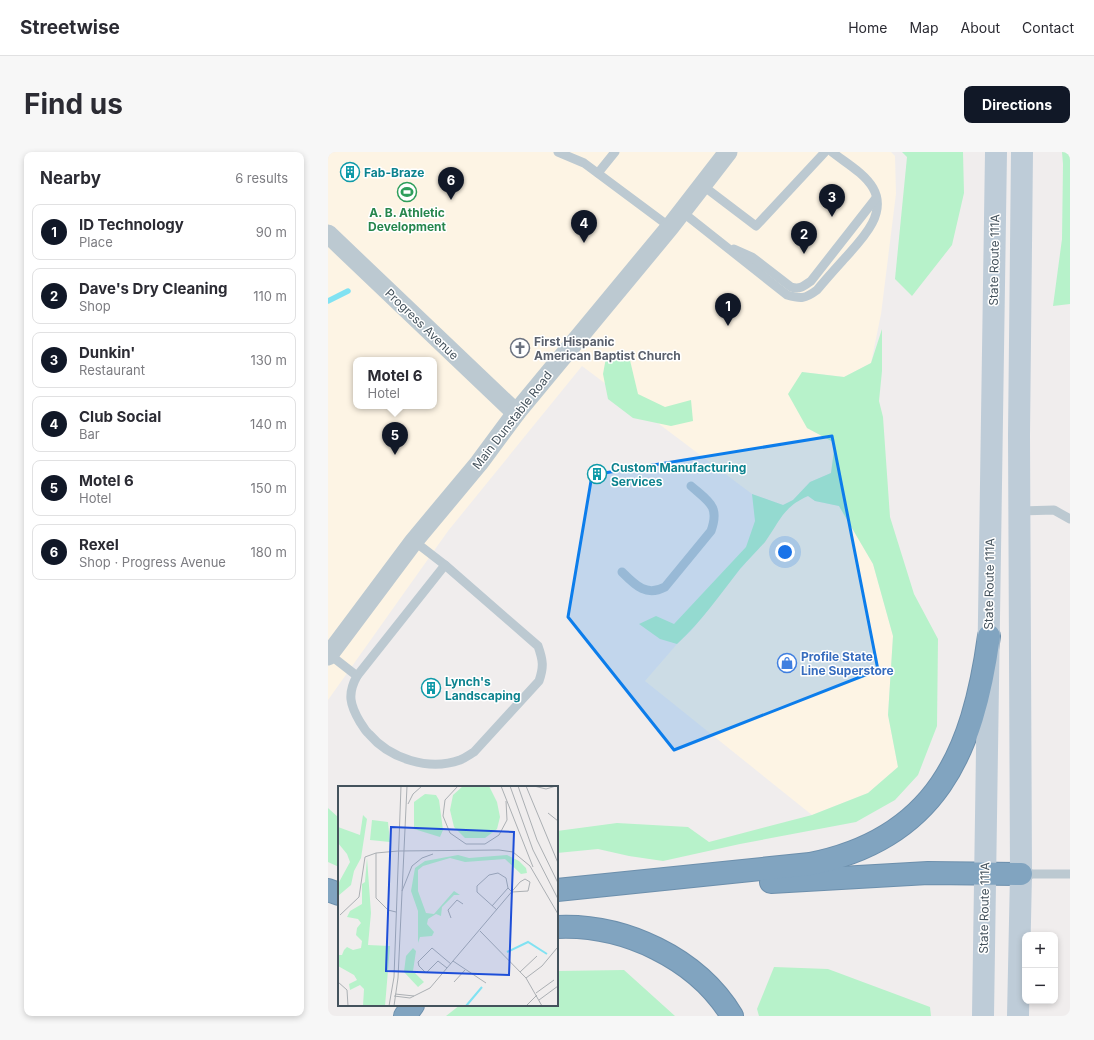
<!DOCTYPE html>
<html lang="en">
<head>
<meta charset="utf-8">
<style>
  :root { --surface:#fff; --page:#f7f7f7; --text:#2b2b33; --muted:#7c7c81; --line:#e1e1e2; --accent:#111827 }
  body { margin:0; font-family:Inter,sans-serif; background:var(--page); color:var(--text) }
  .controls { position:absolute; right:12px; bottom:12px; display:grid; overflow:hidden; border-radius:8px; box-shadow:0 2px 6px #0003 }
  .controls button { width:36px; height:36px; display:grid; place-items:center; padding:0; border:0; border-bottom:1px solid var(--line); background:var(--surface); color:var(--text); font:20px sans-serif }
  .you { position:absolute; left:457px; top:400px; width:14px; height:14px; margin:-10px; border:3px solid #fff; border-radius:50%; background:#1a73e8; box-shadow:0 0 0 6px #1a73e833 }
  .badge { display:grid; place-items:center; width:26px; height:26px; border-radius:50%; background:var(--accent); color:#fff; font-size:13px; font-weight:700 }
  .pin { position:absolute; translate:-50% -33px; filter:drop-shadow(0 1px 2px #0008) }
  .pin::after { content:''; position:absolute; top:21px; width:14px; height:12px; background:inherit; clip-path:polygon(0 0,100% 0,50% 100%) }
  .popup { position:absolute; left:25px; top:205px; width:84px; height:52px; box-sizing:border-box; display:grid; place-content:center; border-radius:8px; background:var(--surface); filter:drop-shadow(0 1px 3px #0005); font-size:13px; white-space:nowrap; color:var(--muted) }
  .popup b { font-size:15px; color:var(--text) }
  .popup::after { content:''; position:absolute; left:50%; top:100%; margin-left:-8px; border:8px solid transparent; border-top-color:var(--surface) }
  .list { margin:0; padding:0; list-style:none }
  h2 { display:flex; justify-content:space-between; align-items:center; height:52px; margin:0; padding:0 16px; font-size:17px }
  h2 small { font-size:13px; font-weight:400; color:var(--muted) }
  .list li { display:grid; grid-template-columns:26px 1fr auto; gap:12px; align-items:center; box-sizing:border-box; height:56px; margin:0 8px 8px; padding:0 8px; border:1px solid var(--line); border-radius:8px }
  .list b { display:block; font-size:15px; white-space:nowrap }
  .list p { margin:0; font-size:13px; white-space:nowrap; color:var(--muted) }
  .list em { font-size:13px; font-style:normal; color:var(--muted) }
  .map { position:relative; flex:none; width:742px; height:864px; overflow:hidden; border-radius:8px }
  header { display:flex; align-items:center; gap:24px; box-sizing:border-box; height:56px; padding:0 20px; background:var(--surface); border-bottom:1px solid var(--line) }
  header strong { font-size:19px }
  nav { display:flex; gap:22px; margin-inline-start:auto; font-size:14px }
  .intro { display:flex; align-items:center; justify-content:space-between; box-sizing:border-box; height:96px; padding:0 24px }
  h1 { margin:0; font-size:28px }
  .button { padding:10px 18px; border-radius:8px; background:var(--accent); color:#fff; font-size:14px; font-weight:700 }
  main { display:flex; gap:24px; padding:0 24px }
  aside { flex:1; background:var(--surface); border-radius:8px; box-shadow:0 2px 6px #0003 }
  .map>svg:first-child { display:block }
</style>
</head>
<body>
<header>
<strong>Streetwise</strong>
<nav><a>Home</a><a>Map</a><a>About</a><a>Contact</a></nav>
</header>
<div class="intro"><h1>Find us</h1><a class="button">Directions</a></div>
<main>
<aside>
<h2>Nearby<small>6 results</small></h2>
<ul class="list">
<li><span class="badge">1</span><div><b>ID Technology</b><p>Place</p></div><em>90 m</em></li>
<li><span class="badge">2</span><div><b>Dave's Dry Cleaning</b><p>Shop</p></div><em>110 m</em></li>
<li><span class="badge">3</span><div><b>Dunkin'</b><p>Restaurant</p></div><em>130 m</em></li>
<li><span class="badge">4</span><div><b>Club Social</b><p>Bar</p></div><em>140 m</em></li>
<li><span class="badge">5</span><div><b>Motel 6</b><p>Hotel</p></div><em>150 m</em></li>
<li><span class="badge">6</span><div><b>Rexel</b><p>Shop · Progress Avenue</p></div><em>180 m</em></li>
</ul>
</aside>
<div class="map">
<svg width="742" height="864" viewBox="0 0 742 864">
  <rect width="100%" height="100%" fill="#f0eded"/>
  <g fill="#fdf4e4" fill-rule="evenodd">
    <path d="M0,0H563L567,4L568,42L553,162L543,211L516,225L474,220L479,276L507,291L503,321L482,330L465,348L455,353L424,342L254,214L120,379L0,548ZM28,208H106V254H28Z"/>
    <polygon points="480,344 487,349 511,354 545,412 565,484 560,563 570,615 540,641 484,663 317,529 349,492 363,479 413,416 436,390 455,362 467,350"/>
  </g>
  <g fill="#b7f2ca">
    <polygon points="574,0 635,0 636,41 624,93 584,144 567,127 579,5"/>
    <polygon points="734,0 742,0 742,152 725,154 734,87 735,12"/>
    <path d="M554,177V219L551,249L555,265L562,365L586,442L610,487L609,574L590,623L567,648L528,670L412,692L335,709L301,704L270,697L229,701V679L289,671L360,675L381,690L484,663L540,641L570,615L560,563L565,484L545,412L511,354L487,349L480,344C455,355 452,369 437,390C429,399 420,408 412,417C392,443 373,470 349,492L332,487L311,472L328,464L346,472L418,395L427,369L424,342L455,353L465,348L482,330L503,321L507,291L479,276L460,242L474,220L516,225L543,211Z"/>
    <polygon points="279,200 301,204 310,242 337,255 363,248 365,269 343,274 305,266 280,247 275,222"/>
    <polygon points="0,656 11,666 11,715 0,710"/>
    <polygon points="446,815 500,817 602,855 603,864 431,864 429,857"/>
    <polygon points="296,818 347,864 118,864 132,853 229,853 229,819"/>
  </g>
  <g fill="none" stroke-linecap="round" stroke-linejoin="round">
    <polyline stroke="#81e2f2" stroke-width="5.5" points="0,149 20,139"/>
    <g stroke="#6c8fac" stroke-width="24">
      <g id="highway">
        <polyline points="443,730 600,721 693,722"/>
        <polyline points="0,738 11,742"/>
        <path d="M229,738L482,712C608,687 645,601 661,484"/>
        <path d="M229,775C296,772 369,806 404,864"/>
        <polyline points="77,864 85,853"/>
      </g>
    </g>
    <g stroke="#bcc9d1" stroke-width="9">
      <polyline points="230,0 256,11 342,75"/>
      <polyline points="270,21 287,0"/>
      <polyline points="374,33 428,74 497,0"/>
      <path d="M353,59L459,143C473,147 477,147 489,138C498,127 508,116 517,106C533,88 560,62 545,36C536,21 518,11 504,0"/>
      <path d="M406,97L424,105L463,135C472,138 476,134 483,129L548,46"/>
      <polyline points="692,359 726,358 742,367"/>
      <path d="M294,420C307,433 318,445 337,435L383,379C392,354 381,350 363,334"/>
      <path d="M1,502L29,524C19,542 22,553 32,570C35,574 37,579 41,582C62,607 101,619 132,608C137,606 141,603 146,600L211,529C216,515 215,508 210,494L117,413L86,389"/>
      <polyline points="29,524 117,413"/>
      <polyline points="693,722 742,722"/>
    </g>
    <g stroke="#bcc9d1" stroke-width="19">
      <polyline points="0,82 188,261"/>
      <polyline points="0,504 86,389 151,311 188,261 342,75 400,0"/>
    </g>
    <g stroke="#beccd8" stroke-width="22">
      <polyline points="655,864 668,0"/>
      <polyline points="690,864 693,722 691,283 694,0"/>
    </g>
    <use href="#highway" stroke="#81a4c0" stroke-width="22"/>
  </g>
  <path fill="#0c7deb" fill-opacity="0.2" stroke="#0c7deb" stroke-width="3" stroke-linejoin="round" d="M504,284L550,518L346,598L240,465L264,323Z"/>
  <defs>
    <g id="building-ring" transform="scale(1)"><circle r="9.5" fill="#fff" stroke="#0f9aa8" stroke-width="1.5"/><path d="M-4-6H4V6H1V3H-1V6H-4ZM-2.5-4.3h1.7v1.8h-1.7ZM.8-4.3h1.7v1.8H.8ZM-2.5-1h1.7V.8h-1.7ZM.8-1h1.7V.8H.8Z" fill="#0f9aa8"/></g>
    <g id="stadium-ring" transform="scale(1)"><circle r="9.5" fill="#fff" stroke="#2e9e5b" stroke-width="1.5"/><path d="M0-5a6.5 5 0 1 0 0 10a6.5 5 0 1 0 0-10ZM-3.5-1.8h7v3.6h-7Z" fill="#2e9e5b"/></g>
    <g id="church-ring" transform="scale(1)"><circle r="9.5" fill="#fff" stroke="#6b7280" stroke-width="1.5"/><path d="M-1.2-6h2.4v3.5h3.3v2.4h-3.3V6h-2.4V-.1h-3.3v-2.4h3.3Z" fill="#6b7280"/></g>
    <g id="shop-ring" transform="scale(1)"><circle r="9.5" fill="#fff" stroke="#3f7fe0" stroke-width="1.5"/><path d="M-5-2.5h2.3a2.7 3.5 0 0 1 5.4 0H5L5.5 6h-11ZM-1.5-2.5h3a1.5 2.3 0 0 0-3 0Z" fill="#3f7fe0"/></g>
  </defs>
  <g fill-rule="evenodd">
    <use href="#building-ring" x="22" y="20"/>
    <use href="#stadium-ring" x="79" y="40"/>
    <use href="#church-ring" x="192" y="196"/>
    <use href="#building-ring" x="269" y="322"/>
    <use href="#shop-ring" x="459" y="511"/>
    <use href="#building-ring" x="103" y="536"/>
  </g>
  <g text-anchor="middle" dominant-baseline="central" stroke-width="3" stroke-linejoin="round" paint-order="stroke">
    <g font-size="12" font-weight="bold" fill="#0d838f" stroke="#fff" text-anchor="start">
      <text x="36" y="20">Fab-Braze</text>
      <text x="283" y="315">Custom Manufacturing<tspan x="283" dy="14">Services</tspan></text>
      <text x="117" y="529">Lynch's<tspan x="117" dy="14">Landscaping</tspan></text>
    </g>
    <g font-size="12" font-weight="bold" fill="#27864d" stroke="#fff">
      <text x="79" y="60">A. B. Athletic<tspan x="79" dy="14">Development</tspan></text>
    </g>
    <g font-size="12" fill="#44525c" stroke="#fff">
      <text transform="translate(666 108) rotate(-89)">State Route 111A</text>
      <text transform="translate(94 172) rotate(44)">Progress Avenue</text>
      <text transform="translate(184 268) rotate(-52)">Main Dunstable Road</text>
      <text transform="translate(661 432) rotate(-89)">State Route 111A</text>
      <text transform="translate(656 756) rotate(-89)">State Route 111A</text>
    </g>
    <g font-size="12" font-weight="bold" fill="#5b616d" stroke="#fff" text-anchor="start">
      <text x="206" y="189">First Hispanic<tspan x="206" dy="14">American Baptist Church</tspan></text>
    </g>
    <g font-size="12" font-weight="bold" fill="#366cbe" stroke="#fff" text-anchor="start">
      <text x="473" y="504">Profile State<tspan x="473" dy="14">Line Superstore</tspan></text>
    </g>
  </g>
  <g transform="translate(10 634)">
    <rect width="220" height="220" fill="#f0eded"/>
    <path d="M125,0H151L159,16L162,31L159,43L147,52H127L116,41L112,24L115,9ZM87,8L98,9L101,14L105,44L102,51L76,43V16ZM25,29L29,33L23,72L16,85L13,99L0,110V98L12,76L9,68L0,57V41L22,49ZM34,34L50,36L52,56L32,54ZM120,69L131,72L169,69L181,75L188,82L189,87L183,88L167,73L127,76L112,72L85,80L80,84V105L88,127L96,128L116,105L122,109H116L104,121L103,130L98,128L90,133L89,138L96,146L94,150L82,151L80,157V125L73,105L77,82L87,75ZM29,72L33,127L30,159L52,160L47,220H25L26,203L22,199L12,204L11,198L19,194L16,189L0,180V169H4L6,164L9,161L15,164L23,162L24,155L18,149L19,142L23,137L20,133L9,131L12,125L24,118V98L27,96ZM75,162L78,165L75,185L86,196L80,201L66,186L68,170Z" fill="#b7f2ca"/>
    <path fill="none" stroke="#81e2f2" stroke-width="2" d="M169,166L190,156L209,168M128,220L144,201"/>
    <path fill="none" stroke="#abafb3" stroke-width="1" d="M120,0L107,14L105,30L112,47L128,58H147L161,49L169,34L168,15M163,0L195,81M172,0L195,64L220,113M180,0L199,54L220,97M188,0L220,77M196,0L208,3L218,0M70,18L75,8L84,0M210,27L220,35M60,65L161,64L175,66L192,80L220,128M38,67V112L50,124L58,126M64,105L74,80L84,72L95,68M154,120L170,102M159,124L139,106V100L151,89L160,87L168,92L170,102L174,106M2,129L21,111L27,71L38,67L60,65M113,132L110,124L119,114L125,118M142,145L188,192L204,220M115,175L148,197M109,182L100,175L88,187L81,180L80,176L94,162L113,178M182,186L199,170M188,192L204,180L219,162M0,196L9,204L10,220M116,196L127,184M198,207L216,194M57,208L76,210M56,210L72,212L92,202L182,96L187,93L192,96L190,105L174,106M201,214L220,200M51,220L56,191L63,0M56,220L60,192L69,0M188,220L199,209"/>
    <path fill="#1d4ed8" fill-opacity="0.15" stroke="#1d4ed8" stroke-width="2" d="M53,41L176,46L171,189L48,185Z"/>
    <rect width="220" height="220" fill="none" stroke="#44525c" stroke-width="2"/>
  </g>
</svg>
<div class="controls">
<button>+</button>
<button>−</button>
</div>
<div class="you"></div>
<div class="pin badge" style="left:400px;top:174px">1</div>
<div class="pin badge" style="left:476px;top:102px">2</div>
<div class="pin badge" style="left:504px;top:65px">3</div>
<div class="pin badge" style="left:256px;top:91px">4</div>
<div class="pin badge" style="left:67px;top:303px">5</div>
<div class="popup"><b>Motel 6</b>Hotel</div>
<div class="pin badge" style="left:123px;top:48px">6</div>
</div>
</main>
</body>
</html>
